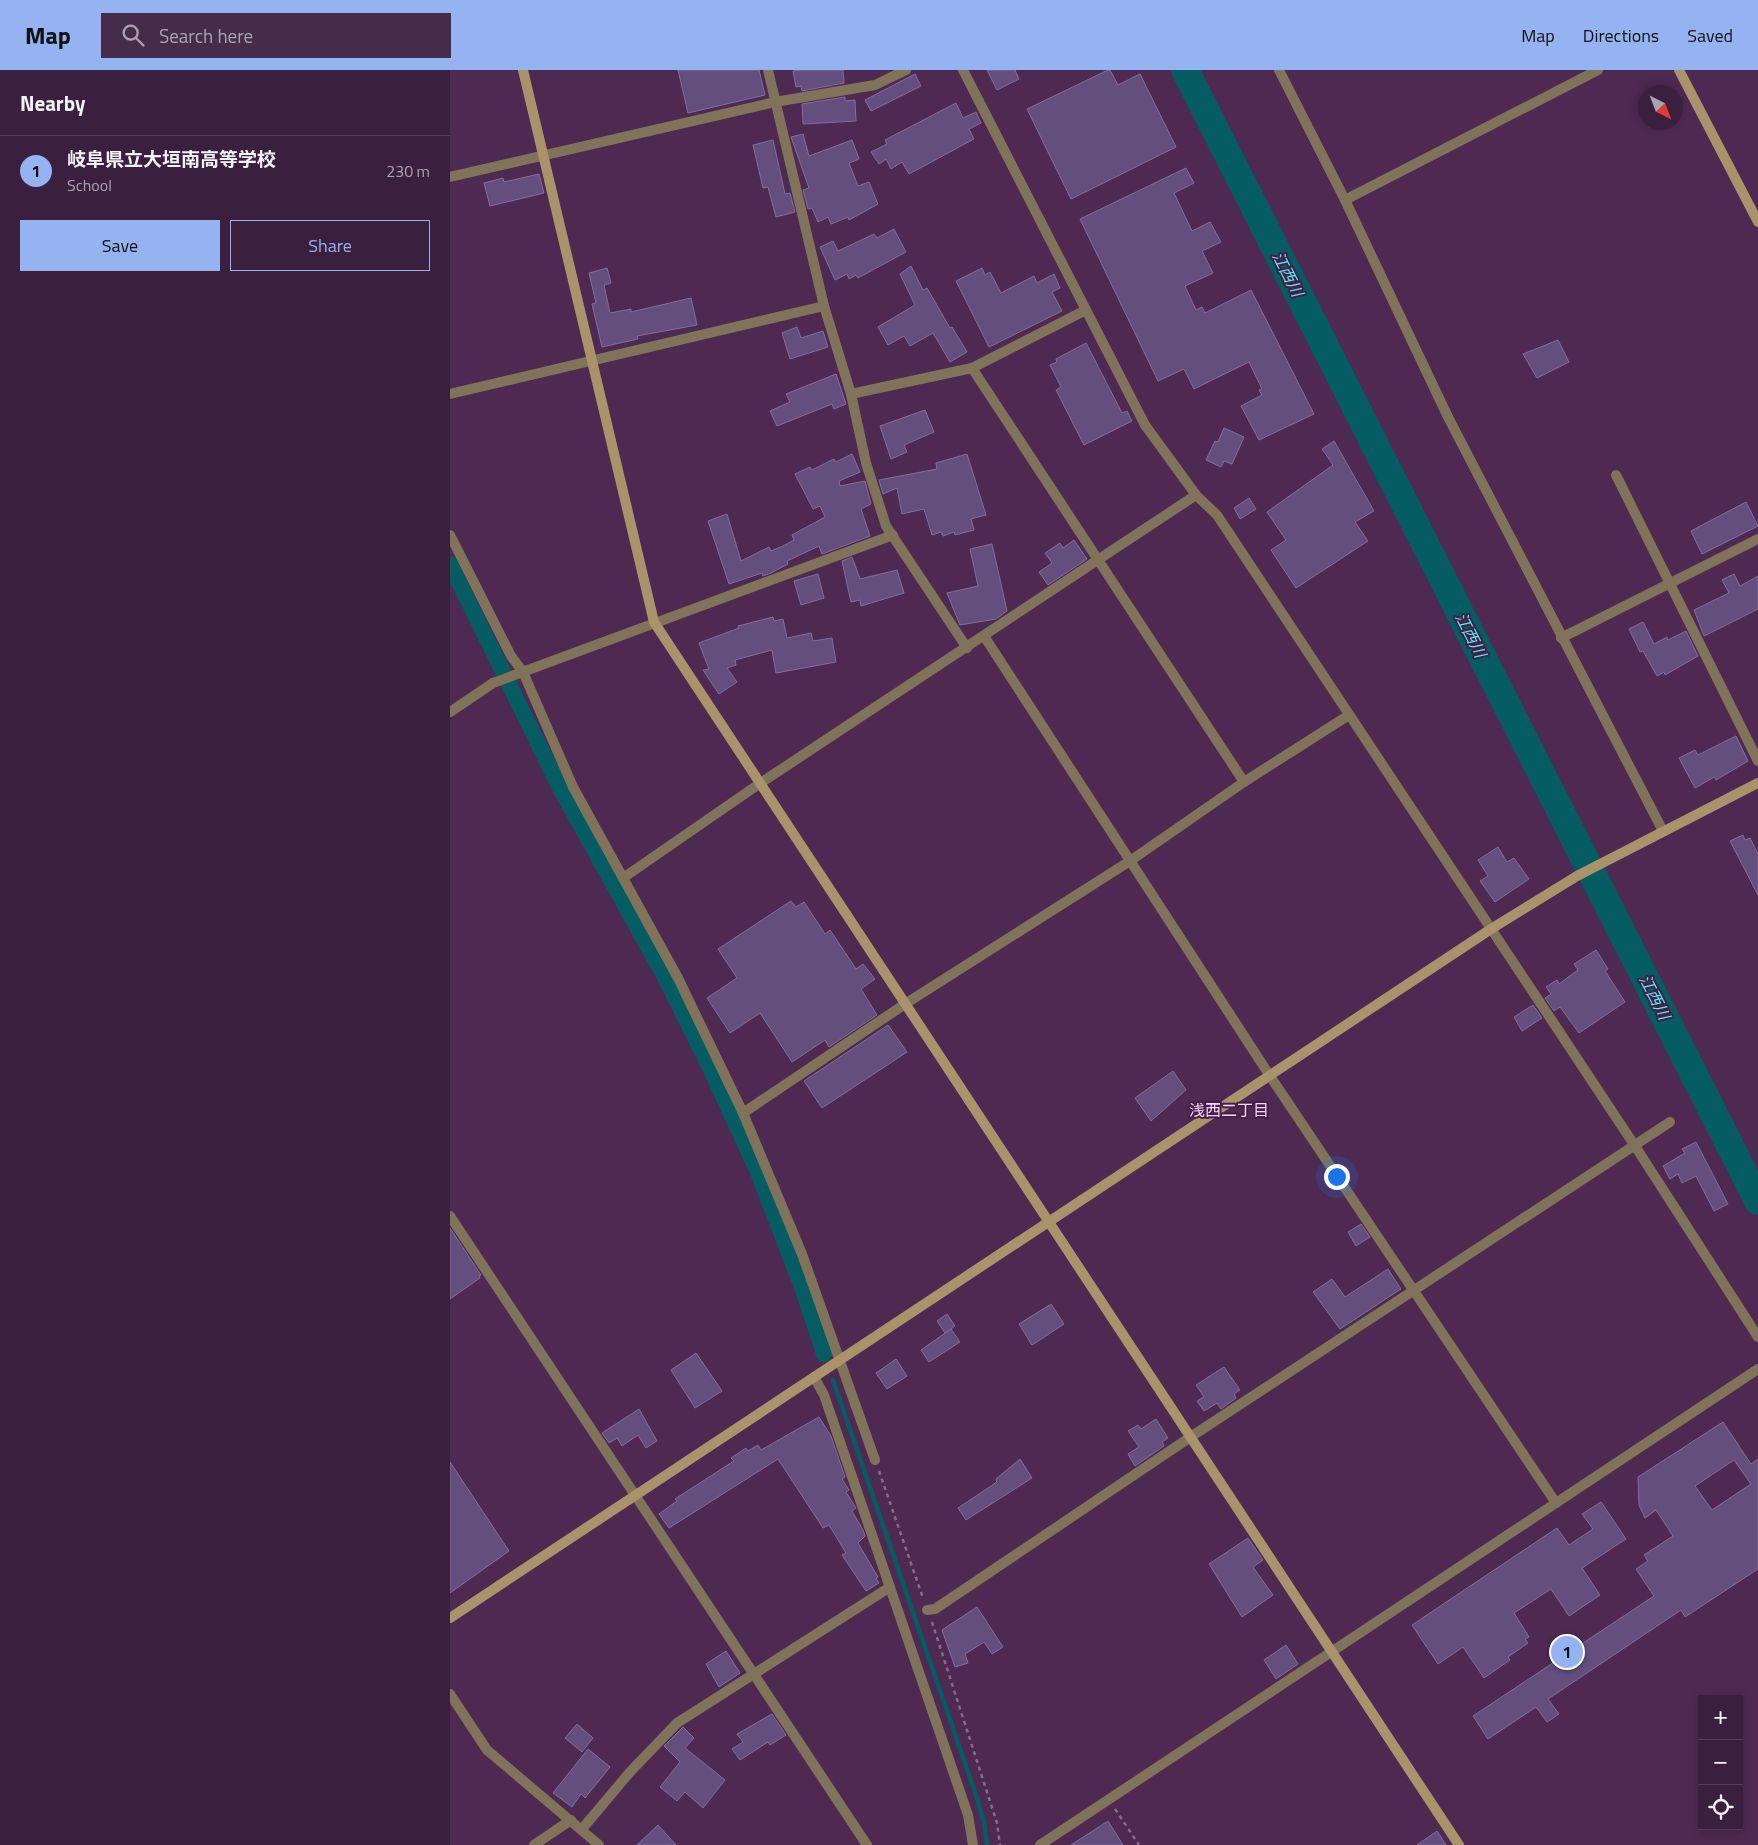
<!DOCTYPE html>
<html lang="en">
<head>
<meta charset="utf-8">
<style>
  :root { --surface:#3a203e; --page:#452d49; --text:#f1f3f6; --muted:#aba3b0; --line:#543e58; --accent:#95b2f1 }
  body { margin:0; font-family:"Titillium Web","Noto Sans JP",sans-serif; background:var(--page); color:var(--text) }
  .controls { position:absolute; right:15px; bottom:15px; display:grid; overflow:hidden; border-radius:0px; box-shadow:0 2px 8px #0003 }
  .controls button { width:45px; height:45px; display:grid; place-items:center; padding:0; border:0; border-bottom:1px solid var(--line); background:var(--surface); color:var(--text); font:25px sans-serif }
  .compass { position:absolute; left:1188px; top:15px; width:45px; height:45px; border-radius:50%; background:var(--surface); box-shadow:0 2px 8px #0003; rotate:138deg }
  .you { position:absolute; left:886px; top:1106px; width:18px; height:18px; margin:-12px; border:4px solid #fff; border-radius:50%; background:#1a73e8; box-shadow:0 0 0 8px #1a73e833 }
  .badge { display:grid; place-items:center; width:32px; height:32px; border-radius:50%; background:var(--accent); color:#111; font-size:16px; font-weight:700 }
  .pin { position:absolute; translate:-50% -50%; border:2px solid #fff; box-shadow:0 1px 5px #0006 }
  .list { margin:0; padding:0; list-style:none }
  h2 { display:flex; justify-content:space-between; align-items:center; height:65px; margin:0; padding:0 20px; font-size:21px }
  h2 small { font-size:16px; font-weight:400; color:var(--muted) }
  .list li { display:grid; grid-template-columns:32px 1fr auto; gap:15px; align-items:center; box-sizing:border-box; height:70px; padding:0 20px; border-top:1px solid var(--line) }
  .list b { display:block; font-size:19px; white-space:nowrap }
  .list p { margin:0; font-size:16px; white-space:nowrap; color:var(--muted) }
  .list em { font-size:16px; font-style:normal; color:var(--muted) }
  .actions { display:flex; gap:10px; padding:15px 20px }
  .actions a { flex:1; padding:11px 0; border:1px solid var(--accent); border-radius:0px; text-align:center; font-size:18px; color:var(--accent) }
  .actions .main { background:var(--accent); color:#111 }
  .icon { flex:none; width:28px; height:28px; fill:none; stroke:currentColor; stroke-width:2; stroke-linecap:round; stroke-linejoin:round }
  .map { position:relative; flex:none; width:1308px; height:1775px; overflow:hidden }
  header { display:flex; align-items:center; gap:30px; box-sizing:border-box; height:70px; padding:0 25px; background:var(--accent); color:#111 }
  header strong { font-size:24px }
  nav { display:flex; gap:28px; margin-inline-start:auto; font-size:18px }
  .search { width:350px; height:45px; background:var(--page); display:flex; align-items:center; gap:12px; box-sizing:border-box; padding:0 18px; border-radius:0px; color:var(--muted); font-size:19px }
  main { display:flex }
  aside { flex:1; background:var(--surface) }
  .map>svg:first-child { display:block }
</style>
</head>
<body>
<header>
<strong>Map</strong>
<div class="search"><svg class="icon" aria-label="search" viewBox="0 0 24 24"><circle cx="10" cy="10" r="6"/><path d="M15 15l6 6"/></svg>Search here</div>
<nav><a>Map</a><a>Directions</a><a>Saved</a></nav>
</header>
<main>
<aside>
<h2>Nearby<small></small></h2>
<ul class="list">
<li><span class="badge">1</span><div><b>岐阜県立大垣南高等学校</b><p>School</p></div><em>230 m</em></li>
</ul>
<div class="actions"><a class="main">Save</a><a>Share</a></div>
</aside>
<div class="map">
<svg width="1308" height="1775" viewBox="0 0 1308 1775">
  <rect width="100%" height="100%" fill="#4e2a52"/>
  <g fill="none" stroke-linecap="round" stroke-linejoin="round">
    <polyline stroke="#055c63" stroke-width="4.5" points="383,1310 527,1728 534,1752 537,1775"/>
    <polyline stroke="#055c63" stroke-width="16" points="0,494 110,718 217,911 260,998 307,1100 353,1220 374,1284"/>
    <polyline stroke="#055c63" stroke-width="28" points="735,0 1308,1131"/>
  </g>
  <g fill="#634e7e" stroke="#836d9f" fill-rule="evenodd">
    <polygon points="228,0 309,0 315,25 238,43"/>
    <polygon points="352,0 393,0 394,13 352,21 351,16 346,17 343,1"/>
    <polygon points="537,0 565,0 569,9 547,20"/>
    <polygon points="658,0 660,0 668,15 690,4 726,77 621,129 577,39"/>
    <polygon points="465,4 471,16 421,41 415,30"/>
    <polygon points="395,27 395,31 405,30 406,51 353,54 352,34"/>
    <polygon points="506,33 513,48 526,42 531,53 519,59 524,69 459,104 452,92 441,99 436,89 429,94 421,82 437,74 435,70"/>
    <polygon points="353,64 359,86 402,70 409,89 399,93 408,116 419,112 428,134 399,150 398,147 381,154 378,147 368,152 362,138 358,139 353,120 359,118 341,67"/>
    <polygon points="323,70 335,124 340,123 345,142 326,147 318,117 313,118 303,75"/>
    <polygon points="736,98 744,113 724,123 742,161 760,152 771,172 752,181 763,203 735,216 746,240 752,237 755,243 801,220 864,344 809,370 791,336 812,325 809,320 812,319 799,292 744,319 734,299 708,311 630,149"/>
    <polygon points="89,104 94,123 40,136 34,113 53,108 54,112"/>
    <polygon points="444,159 456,182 408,208 406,205 399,209 397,204 385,210 370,177 383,171 388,181 424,164 427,168"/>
    <polygon points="461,196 473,220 477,218 500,258 502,257 517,282 500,292 483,263 460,276 454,266 438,275 428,257 465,235 450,204"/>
    <polygon points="157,198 161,213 154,215 160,243 181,239 181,242 241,228 247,255 187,266 188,269 152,277 142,234 146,233 139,203"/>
    <polygon points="532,198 535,205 540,202 551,223 584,206 587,213 604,204 610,218 602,222 612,241 539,277 506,211"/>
    <polygon points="347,257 351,268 373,261 378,277 340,289 332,263"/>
    <polygon points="1108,270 1119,292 1087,308 1073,284"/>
    <polygon points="636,273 672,343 677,341 682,351 634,375 606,320 611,317 600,295 607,292 606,289"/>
    <polygon points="386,304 396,334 384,339 382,334 327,356 320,341 340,332 336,324"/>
    <polygon points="475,340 484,362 454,375 457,382 441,389 430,356"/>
    <polygon points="774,358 794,367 782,394 774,391 771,397 756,390 765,371 768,372"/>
    <polygon points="884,371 924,441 905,452 918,471 846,518 821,480 836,470 817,442 883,395 872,379"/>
    <polygon points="402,384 410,402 389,411 390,416 415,411 421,434 411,439 420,466 372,484 369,476 337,491 338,494 321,503 313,506 312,503 279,514 258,451 277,444 291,491 319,477 321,481 333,476 344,470 342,465 375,447 370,436 363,439 345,404 360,397 362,400 384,389 386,392"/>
    <polygon points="517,384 536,445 521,449 524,460 505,465 504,462 493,466 491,462 482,465 474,439 452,444 447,418 433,424 429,410 487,399 486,393"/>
    <polygon points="799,428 806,439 790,449 784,438"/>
    <polygon points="1296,432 1308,456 1252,484 1241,461"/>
    <polygon points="624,470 637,489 598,515 589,502 602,493 595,483 610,473 613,478"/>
    <polygon points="542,474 557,541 546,549 510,555 497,523 528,516 520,479"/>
    <polygon points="402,487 410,509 447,500 454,523 411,536 410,530 401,532 392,491"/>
    <polygon points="368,504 374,528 351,535 344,511"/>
    <polygon points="1284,504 1290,516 1308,506 1308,539 1254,566 1244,540 1279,523 1272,510"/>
    <polygon points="323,547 324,551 333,549 337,568 361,563 363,571 382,568 386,592 326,603 322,580 285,590 286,595 277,598 287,612 269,624 253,600 259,599 249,573 289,558 288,556"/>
    <polygon points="1193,552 1204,574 1217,567 1218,570 1236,561 1248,586 1215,605 1214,602 1207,606 1193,581 1190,582 1179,559"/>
    <polygon points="1286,666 1298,691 1266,710 1264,707 1245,718 1229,688 1245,680 1248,685"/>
    <polygon points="1293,765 1295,770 1300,768 1308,784 1308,825 1280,771"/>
    <polygon points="1048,777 1057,792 1064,788 1079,809 1045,832 1030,811 1038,806 1028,790"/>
    <polygon points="341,831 346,837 354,832 375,864 380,860 406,899 413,894 425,909 411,919 427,945 379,977 375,970 342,992 310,943 280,963 257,928 287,908 268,879"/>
    <polygon points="1146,880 1158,899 1155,901 1175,932 1129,963 1110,937 1104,941 1095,928 1101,924 1096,917 1107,910 1109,914 1128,900 1124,894"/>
    <polygon points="1083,935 1092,948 1072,961 1064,947"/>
    <polygon points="438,955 457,982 372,1038 354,1011"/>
    <polygon points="723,1001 736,1020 701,1051 685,1028"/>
    <polygon points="1246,1072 1278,1134 1264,1141 1246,1106 1232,1113 1228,1104 1220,1109 1213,1096 1235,1083 1232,1079"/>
    <polygon points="911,1154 920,1167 906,1176 898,1162"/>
    <polygon points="0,1158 31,1205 29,1206 30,1208 0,1229"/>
    <polygon points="938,1199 951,1219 890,1259 863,1222 882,1209 895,1227"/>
    <polygon points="601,1234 614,1254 582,1275 569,1254"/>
    <polygon points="497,1244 505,1256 495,1263 487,1251"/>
    <polygon points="501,1259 510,1272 479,1292 471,1280"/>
    <polygon points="246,1283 272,1321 245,1338 221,1300"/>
    <polygon points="446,1289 457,1306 437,1319 426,1303"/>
    <polygon points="774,1297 790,1320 784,1324 786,1328 771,1339 767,1333 754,1341 747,1331 754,1327 746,1315"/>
    <polygon points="189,1339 207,1371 196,1378 188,1365 172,1376 167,1368 159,1373 152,1363"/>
    <polygon points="369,1347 381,1366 395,1407 392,1409 399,1420 396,1422 406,1438 402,1441 413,1460 415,1466 408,1473 428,1507 426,1508 429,1513 416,1521 392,1485 396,1483 379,1455 373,1458 328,1389 219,1458 209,1444 227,1431 225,1429 284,1391 281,1388 296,1378 298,1381 308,1375 311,1380"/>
    <polygon points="706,1349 718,1368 712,1372 714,1376 685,1396 678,1384 689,1377 678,1361 688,1355 691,1359"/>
    <path d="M1273,1352L1301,1394L1308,1389V1499L1235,1547L1231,1540L1098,1629L1109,1644L1097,1652L1086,1637L1038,1669L1023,1646L1204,1526L1186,1499L1198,1491L1194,1485L1223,1466L1206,1440L1195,1448L1189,1435L1188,1407ZM1284,1390L1301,1414L1262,1440L1245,1416Z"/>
    <polygon points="570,1389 582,1408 516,1450 508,1438 544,1414 547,1411 546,1409"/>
    <polygon points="0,1392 59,1481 0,1523"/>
    <polygon points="1151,1432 1176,1469 1132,1498 1150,1525 1119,1546 1101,1519 1064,1543 1079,1567 1075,1569 1078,1573 1058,1587 1060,1590 1034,1608 1013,1577 988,1594 962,1555 1107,1458 1119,1475 1143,1459 1132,1444"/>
    <polygon points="798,1468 813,1490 803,1497 823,1525 792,1547 759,1494"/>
    <polygon points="527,1537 553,1577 542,1584 534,1572 515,1584 518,1593 505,1597 492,1560"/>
    <polygon points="836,1575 848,1594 826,1609 814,1590"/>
    <polygon points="276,1581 290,1603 269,1617 256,1594"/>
    <polygon points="322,1644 336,1665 320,1675 318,1672 290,1690 282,1679 293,1672 287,1664"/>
    <polygon points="127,1654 143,1668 132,1682 115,1668"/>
    <polygon points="233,1657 244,1668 235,1678 275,1710 253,1738 235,1722 227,1731 210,1717 230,1692 214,1676"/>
    <polygon points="138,1679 160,1697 135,1728 131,1724 122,1737 103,1723"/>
    <polygon points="658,1751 673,1775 621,1775"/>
    <polygon points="208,1755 226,1775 187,1775"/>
    <polygon points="987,1761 996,1775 967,1775"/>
  </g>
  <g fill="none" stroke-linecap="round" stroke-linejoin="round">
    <g stroke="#896a8c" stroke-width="2.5" stroke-dasharray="4 4" stroke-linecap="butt">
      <polyline points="429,1401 473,1528"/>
      <polyline points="482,1552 547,1753 550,1775"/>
      <polyline points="665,1739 689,1775"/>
    </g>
    <g stroke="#80735a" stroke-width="10">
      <polyline points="318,0 374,236 401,324 416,393 436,456 517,578"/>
      <polyline points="513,0 695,355 746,425 767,445 1185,1076 1308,1267"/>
      <polyline points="829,0 895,130 998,347 1213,761"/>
      <polyline points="0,107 325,32 425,15 456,0"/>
      <polyline points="895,130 1148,0"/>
      <polyline points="522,298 794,712"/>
      <polyline points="0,324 374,236"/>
      <polyline points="401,324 522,298 636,240"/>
      <polyline points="1166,405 1308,691"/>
      <polyline points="0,465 61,586 73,602 123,717 173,808 309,714 746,425"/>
      <polyline points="534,566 820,1006 1106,1433"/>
      <polyline points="1111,568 1308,469"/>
      <polyline points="0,642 43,613 443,465"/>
      <polyline points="173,808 228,908 293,1043 455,934 680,791 794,712 899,645"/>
      <polyline points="293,1043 352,1184 425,1390"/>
      <polyline points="0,1146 417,1775"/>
      <polyline points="364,1307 374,1325 518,1745 523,1775"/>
      <polyline points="477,1540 485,1539 742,1366 1220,1052"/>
      <polyline points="0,1624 37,1680 149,1775"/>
      <polyline points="132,1759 180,1702 227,1653 440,1517"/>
      <polyline points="84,1775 121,1750"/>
      <polyline points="590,1775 1308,1299"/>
    </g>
    <g stroke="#a8936a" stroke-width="10">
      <polyline points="73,0 204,552 1009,1775"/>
      <polyline points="1229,0 1308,152"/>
      <polyline points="0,1548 1041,859 1127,806 1308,713"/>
    </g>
  </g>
  <g text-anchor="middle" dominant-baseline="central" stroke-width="4" stroke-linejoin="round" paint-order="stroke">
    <g font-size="16" font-style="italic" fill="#5be7f4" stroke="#432046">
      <text transform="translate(838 204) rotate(63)">江西川</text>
      <text transform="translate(1021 565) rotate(63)">江西川</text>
      <text transform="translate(1205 927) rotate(63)">江西川</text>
    </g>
    <g font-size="16" fill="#f7d3f9" stroke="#432046">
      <text x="779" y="1040">浅西二丁目</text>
    </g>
  </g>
</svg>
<div class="controls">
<button>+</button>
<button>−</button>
<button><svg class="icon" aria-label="locate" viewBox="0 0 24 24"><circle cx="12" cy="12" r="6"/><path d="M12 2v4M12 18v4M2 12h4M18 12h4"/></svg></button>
</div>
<svg class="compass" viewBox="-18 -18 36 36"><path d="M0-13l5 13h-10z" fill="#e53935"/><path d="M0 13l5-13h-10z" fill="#aba3b0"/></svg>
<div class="you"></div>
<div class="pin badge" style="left:1117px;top:1582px">1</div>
</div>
</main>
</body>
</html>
